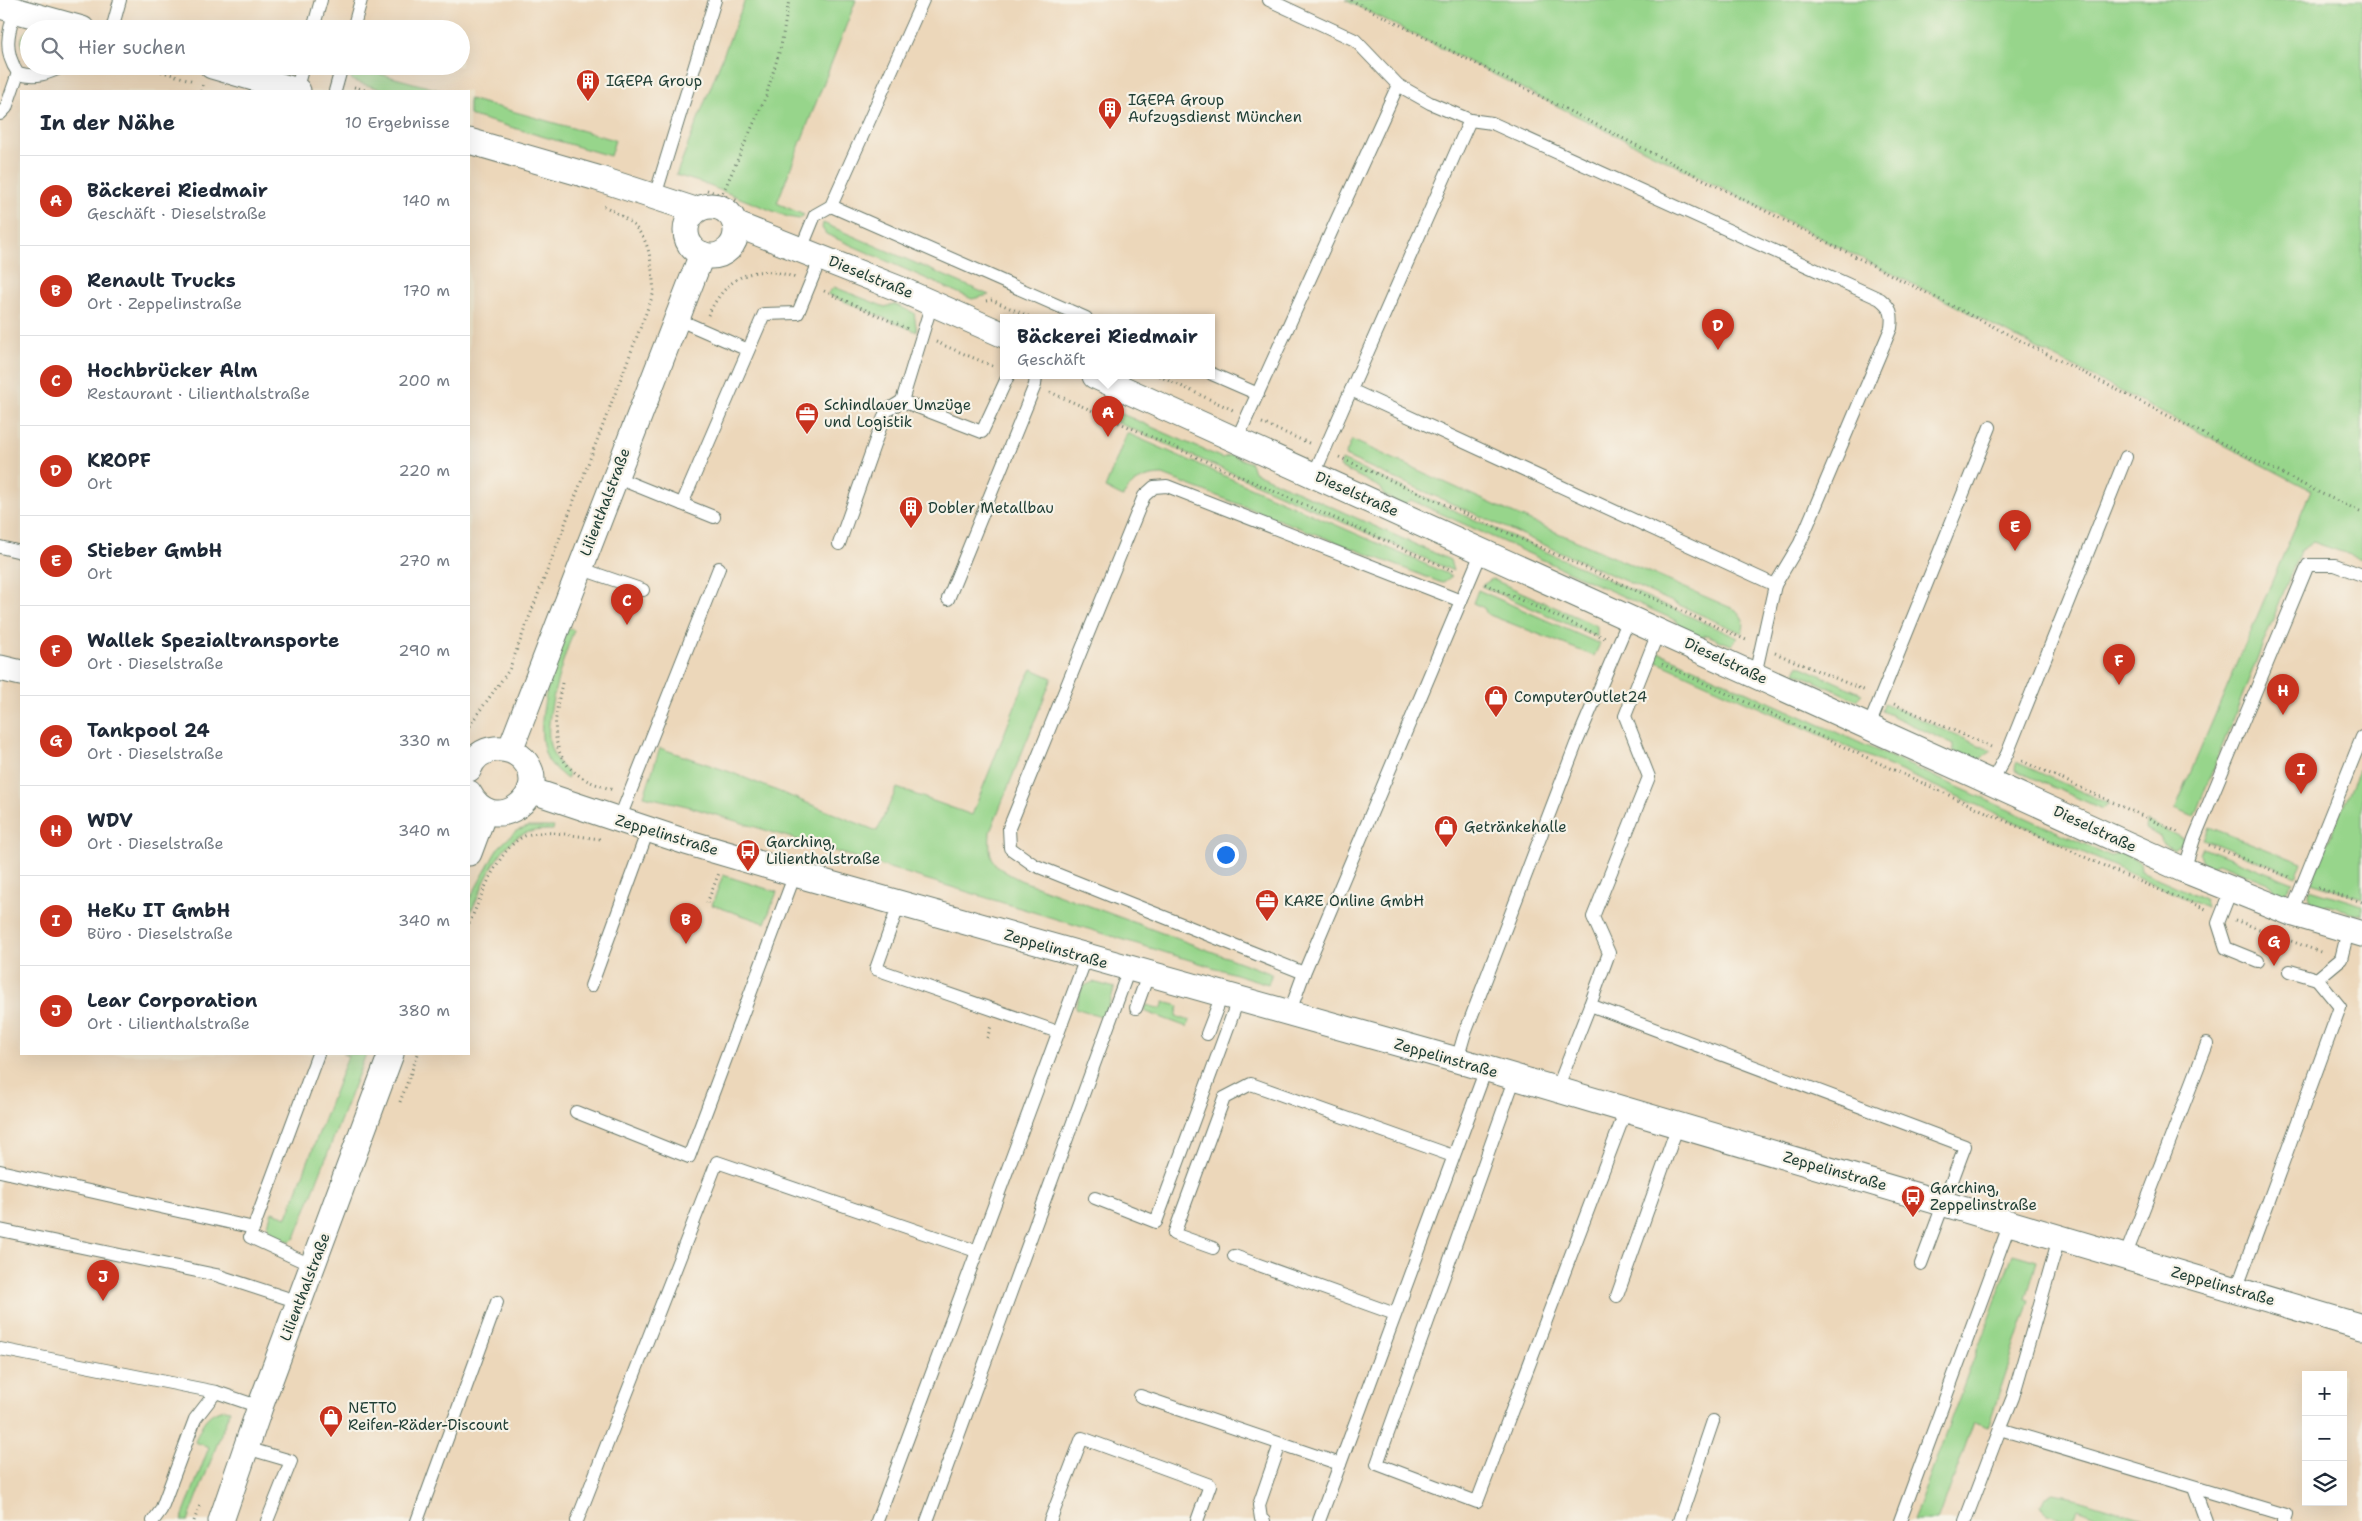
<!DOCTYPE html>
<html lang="de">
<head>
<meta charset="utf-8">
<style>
  :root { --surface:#fff; --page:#f6f6f7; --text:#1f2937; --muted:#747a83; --line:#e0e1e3; --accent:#c8321e }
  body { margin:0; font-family:"Shantell Sans",sans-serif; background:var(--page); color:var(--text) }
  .controls { position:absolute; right:15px; bottom:15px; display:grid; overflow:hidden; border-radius:0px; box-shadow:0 5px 20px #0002 }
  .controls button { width:45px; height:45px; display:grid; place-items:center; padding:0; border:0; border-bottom:1px solid var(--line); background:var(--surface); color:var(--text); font:25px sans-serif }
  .you { position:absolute; left:1225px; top:854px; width:18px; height:18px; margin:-12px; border:4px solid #fff; border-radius:50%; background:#1a73e8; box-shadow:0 0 0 8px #1a73e833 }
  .badge { display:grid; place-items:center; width:32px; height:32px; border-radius:50%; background:var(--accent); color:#fff; font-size:16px; font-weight:700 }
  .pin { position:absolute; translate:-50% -41px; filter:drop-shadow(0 1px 2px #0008) }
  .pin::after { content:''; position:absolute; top:26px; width:18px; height:15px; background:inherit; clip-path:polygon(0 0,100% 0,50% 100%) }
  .popup { position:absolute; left:1000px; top:314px; width:215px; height:65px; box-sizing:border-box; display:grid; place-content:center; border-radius:0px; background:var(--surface); filter:drop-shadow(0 1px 4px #0005); font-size:16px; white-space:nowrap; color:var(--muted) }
  .popup b { font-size:19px; color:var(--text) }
  .popup::after { content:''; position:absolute; left:50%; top:100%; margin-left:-10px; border:10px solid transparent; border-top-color:var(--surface) }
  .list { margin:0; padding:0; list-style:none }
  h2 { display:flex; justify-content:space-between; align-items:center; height:65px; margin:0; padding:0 20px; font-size:21px }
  h2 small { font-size:16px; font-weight:400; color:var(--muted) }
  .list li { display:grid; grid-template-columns:32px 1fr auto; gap:15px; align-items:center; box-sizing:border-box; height:90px; padding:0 20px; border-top:1px solid var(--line) }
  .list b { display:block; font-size:19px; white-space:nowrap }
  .list p { margin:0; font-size:16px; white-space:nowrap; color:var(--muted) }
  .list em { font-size:16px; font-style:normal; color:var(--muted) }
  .icon { flex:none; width:28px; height:28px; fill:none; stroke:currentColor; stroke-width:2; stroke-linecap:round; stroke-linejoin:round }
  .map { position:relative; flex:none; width:2362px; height:1521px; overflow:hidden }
  .search { position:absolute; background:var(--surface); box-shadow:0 5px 20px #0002; left:20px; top:20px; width:450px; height:55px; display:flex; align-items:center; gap:12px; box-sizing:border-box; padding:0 18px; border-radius:28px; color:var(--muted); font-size:19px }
  .panel { position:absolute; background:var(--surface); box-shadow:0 5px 20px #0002; left:20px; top:90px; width:450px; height:965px; border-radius:0px }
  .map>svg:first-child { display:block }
</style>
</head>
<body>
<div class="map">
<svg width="2362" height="1521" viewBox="0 0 2362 1521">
  <rect width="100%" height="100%" fill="#f7f3e8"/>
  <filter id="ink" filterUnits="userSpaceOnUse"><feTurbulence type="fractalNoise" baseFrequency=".02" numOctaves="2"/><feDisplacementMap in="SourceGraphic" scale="10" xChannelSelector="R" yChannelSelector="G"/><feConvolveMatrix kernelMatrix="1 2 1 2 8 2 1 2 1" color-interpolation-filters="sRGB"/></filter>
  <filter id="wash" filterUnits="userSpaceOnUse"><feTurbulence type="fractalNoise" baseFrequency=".0096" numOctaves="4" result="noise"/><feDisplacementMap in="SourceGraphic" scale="20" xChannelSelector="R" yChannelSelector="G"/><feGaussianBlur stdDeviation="1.12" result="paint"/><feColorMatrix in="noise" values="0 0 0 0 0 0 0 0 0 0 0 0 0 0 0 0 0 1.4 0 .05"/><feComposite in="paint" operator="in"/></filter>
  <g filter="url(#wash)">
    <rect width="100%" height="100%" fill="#f0e6cd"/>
    <path fill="#ecd7ba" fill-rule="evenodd" d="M0,0H745L676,175L702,183L788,217L799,219L803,214L777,204L856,0H1345L1919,287L2362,515V1521H0ZM29,29H461V66H29ZM21,91H469V1054H21ZM1004,318H1212V376H1004ZM2306,1375H2343V1502H2306Z"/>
    <g fill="#97d58b" stroke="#5b8960">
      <polygon points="745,0 856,0 777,203 804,215 799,219 788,217 702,183 676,175"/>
      <polygon points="1345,0 2362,0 2362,559 2313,542 2300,551 2194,817 2175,809 2311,490 1919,287"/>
      <path d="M29,29V58C21,50 17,37 29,29Z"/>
      <polygon points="362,69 443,91 387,91 353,81 350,76 354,71"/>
      <polygon points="469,99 615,140 610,156 469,115"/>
      <polygon points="823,223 989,295 972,299 826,234 822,228"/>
      <polygon points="834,287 885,307 894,304 914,313 917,332 827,294"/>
      <polygon points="1113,410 1222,458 1231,455 1251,463 1254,472 1450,560 1453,571 1105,417"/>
      <path d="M1127,433L1452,576L1442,583L1163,475C1147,475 1130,481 1123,497L1105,488Z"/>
      <path d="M1352,440L1512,513L1736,610C1743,618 1746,622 1742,633L1345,456Z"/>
      <polygon points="1342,460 1738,638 1731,645 1707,635 1698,638 1681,630 1677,621 1411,500 1402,505 1384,495 1381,488 1340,467"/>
      <polygon points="1492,579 1597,626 1597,637 1481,586"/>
      <polygon points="1478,590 1600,644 1594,656 1487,614 1484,608 1473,603"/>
      <path d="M566,627L574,630C564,656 543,718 550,745C553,757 560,766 569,774L567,779C560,773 553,768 548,760C530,726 555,661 566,627Z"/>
      <polygon points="1658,652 2111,856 2122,853 2140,862 2141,871 2205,899 2207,908 1655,661"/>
      <polygon points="1798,665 1862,694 1856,700 1795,672"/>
      <path d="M1032,669L1052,678L990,832C988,864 994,866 1020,880L1272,974L1268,984L687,806L644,796L660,748L730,772L877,831L897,788L972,815L1024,684Z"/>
      <polygon points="1884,703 1992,751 1977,761 1953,751 1953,744 1882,711"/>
      <polygon points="2016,762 2109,804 2102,809 2015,770"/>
      <polygon points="2362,763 2362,898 2311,882"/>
      <polygon points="2147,821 2186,840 2173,849 2163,844 2162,838 2146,829"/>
      <path d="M528,827H554L553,830C545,830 537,830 529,832C498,839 482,890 469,916V900L498,848L516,831Z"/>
      <polygon points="2209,827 2302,863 2296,876 2203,839"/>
      <polygon points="2203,847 2293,883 2283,895 2275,893 2271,884 2218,863 2211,866 2202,861 2200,854"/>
      <polygon points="723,875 777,892 765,923 712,905"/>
      <polygon points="2310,889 2362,905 2362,915 2327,905 2320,908 2312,903 2309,895"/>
      <polygon points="1093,982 1115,988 1104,1017 1075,1008 1082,987"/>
      <polygon points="1164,1002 1179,1006 1176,1016 1190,1021 1187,1027 1144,1011 1147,1005 1161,1009"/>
      <path d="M343,1054H366L295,1238L290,1241C268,1238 264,1233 272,1212L287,1217L348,1056Z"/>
      <polygon points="2013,1254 2037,1261 2026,1299 2030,1300 1988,1427 1974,1422 1938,1521 1913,1521"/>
      <path d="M224,1409L230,1410L188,1521H181L209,1447L195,1442C201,1425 206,1413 224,1409Z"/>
      <polygon points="2054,1494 2078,1499 2151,1521 2109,1521 2078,1509 2073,1521 2047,1513 2042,1505 2046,1497"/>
    </g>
  </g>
  <g filter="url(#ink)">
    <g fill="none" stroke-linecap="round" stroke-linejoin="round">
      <g stroke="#68786a" stroke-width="14">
        <g id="service">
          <path d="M1269,0L1355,40L1398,85L1430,103L1470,120L1492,123L1880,299C1891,308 1893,313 1891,328L1800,543L1775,585"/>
          <path d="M15,9C8,33 3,52 18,73C37,78 47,74 64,66"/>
          <polyline points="112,29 120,0"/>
          <polyline points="313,29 321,0"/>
          <polyline points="353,29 361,0"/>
          <polyline points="296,91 303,66"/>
          <polyline points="335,91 342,66"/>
          <polyline points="0,114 6,108 18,73"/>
          <polyline points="655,196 715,0"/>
          <polyline points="831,206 1086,318"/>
          <polyline points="801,249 815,215 831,206 923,0"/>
          <polyline points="932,303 902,401 982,432 1008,376"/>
          <polyline points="677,319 748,350"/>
          <polyline points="1212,374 1258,394"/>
          <polyline points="1351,390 1775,585 1755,675"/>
          <polyline points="1237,439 1398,85"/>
          <polyline points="1314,474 1470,120"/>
          <polyline points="615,477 714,517"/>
          <polyline points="682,504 764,314 798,313 821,257"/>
          <polyline points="839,544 886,411 902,401"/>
          <polyline points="0,547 21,552"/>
          <polyline points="579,568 643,590"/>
          <polyline points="948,599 1035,385 1036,376"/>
          <polyline points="1659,630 1625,716 1649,777 1593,917 1609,953 1590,1005 1965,1146 1921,1264"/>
          <polyline points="1869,726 1990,427"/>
          <polyline points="1992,781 2007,754 2126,457"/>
          <polyline points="619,820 719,568"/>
          <polyline points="2184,870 2194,839 2308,565 2335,565 2362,575"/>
          <polyline points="2231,890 2218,923 2226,948 2258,961"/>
          <polyline points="899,904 876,969 1058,1032"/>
          <polyline points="2291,913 2362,737"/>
          <polyline points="2290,971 2317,979 2341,959 2348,931"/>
          <polyline points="1304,973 1034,865 1010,848 1009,828 1144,496 1154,487 1167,486 1461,601"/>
          <polyline points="591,986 648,830"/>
          <polyline points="1136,1008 1148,975"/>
          <polyline points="1289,1014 1304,973 1482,551"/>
          <polyline points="1207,1034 1222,995"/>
          <polyline points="1457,1060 1464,1036 1576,744 1630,617"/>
          <polyline points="1515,1077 1377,1464 1477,1502 1626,1110"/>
          <polyline points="1557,1089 1590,1005"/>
          <polyline points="576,1112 689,1157 795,874"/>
          <polyline points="0,1171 254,1228"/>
          <polyline points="1095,1198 1156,1222 1238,1000"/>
          <polyline points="0,1230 216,1275 299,1302"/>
          <polyline points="1213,1248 1174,1234 1224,1098 1251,1084 1453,1156"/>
          <polyline points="1234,1256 1395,1314"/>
          <polyline points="2125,1257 2207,1044"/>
          <polyline points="313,1266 250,1237 318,1054"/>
          <polyline points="2236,1290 2340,1007 2317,979"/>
          <polyline points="1617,1296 1678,1125"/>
          <polyline points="0,1349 216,1392 260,1407"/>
          <polyline points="1140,1396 1340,1464"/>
          <polyline points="2000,1429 2013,1397 2059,1238"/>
          <polyline points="246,1448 291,1461 267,1521"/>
          <polyline points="2194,1488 2206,1521"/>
          <polyline points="153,1521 161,1510 195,1419 216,1392"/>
          <polyline points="417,1521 497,1302"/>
          <polyline points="577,1521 717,1162 976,1251"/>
          <polyline points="877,1521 1086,958"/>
          <polyline points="927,1521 1129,969"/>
          <polyline points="1050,1521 1082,1438 1210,1485 1197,1521"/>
          <polyline points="1264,1521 1261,1519 1259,1505 1280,1444"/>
          <polyline points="1319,1521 1486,1069"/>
          <polyline points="1679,1521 1713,1421"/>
          <polyline points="1900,1521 2010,1223"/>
          <polyline points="1965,1521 2000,1429 2286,1515 2284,1521"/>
        </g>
      </g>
      <g stroke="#68786a" stroke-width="27">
        <g id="minor">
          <polyline points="0,6 82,29"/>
          <polyline points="212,66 298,91"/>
          <polyline points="469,141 597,178 695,210"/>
          <circle cx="711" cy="231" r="25"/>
          <polyline points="735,224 902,290 1004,335"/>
          <polyline points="1095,376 2184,870 2291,913 2362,934"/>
          <polyline points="0,668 21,673"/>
          <polyline points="510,750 702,254"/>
          <path d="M469,769C473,758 483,750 495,749C506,748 515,751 523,759C555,794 493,840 469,793"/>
          <polyline points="530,790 686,842 795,874 1457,1060 2362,1327"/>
          <polyline points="469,853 485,810"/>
          <polyline points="221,1521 260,1407 391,1054"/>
        </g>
      </g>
      <g stroke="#68786a" stroke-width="3" stroke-dasharray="1 4" stroke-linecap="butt">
        <polyline points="1351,0 2320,493 2362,512"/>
        <polyline points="129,23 149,29"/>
        <polyline points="142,66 194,81"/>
        <polyline points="79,72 92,66"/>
        <polyline points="354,87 369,91"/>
        <polyline points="201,91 203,84"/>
        <polyline points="707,190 739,201"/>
        <polyline points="717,206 766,96 781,46 789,0"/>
        <polyline points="824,291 908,329"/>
        <polyline points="986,301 992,300 1032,318"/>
        <path d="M708,315C727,276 754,262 796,278"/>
        <polyline points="936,342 995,367"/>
        <polyline points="1159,376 1233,410"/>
        <polyline points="1050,392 1456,572"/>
        <polyline points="1262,423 1311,444"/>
        <polyline points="1339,457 1746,640"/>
        <polyline points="1485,584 1605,638"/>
        <polyline points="1775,653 1866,691"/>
        <polyline points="1662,664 2124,875 2206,909"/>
        <path d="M562,683C555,717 546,754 580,776C589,783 602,786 613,790"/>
        <polyline points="1894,704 1991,747"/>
        <path d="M469,726L509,670L654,292C650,245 649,229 604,206"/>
        <polyline points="2022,761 2180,833"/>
        <polyline points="2209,845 2289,877"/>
        <polyline points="2318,888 2362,902"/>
        <polyline points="707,903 719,873"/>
        <polyline points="2235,920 2323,953"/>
        <path d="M469,923C482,897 500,840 531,834C554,830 578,837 601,839"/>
        <polyline points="987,1038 991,1026"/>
        <polyline points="400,1102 418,1054"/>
        <polyline points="194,1521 200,1505"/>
      </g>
      <use href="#service" stroke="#fff" stroke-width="12"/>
      <use href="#minor" stroke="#fff" stroke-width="25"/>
    </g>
  </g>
  <defs>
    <g id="building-pin" transform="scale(1.25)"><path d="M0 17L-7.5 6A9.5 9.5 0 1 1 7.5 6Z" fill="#c8321e" stroke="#f7f3e8"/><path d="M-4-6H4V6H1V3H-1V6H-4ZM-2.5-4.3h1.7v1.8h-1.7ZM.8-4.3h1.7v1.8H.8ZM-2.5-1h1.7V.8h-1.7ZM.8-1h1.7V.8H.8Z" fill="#fff"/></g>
    <g id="office-pin" transform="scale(1.25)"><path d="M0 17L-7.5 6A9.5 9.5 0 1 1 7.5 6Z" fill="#c8321e" stroke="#f7f3e8"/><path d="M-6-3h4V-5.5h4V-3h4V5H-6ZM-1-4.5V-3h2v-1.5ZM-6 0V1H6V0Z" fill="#fff"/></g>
    <g id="shop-pin" transform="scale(1.25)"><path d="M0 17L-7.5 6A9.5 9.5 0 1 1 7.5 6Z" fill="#c8321e" stroke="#f7f3e8"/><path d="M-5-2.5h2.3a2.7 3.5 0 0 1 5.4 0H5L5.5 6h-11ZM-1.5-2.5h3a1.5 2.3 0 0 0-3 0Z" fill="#fff"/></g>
    <g id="bus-pin" transform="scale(1.25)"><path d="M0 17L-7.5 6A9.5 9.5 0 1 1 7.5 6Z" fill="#c8321e" stroke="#f7f3e8"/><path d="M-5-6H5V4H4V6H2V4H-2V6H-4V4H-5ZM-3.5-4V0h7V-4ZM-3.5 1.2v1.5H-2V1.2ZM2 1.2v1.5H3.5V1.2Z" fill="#fff"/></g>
  </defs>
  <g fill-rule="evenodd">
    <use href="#building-pin" x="588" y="81"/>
    <use href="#building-pin" x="1110" y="109"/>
    <use href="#office-pin" x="807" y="414"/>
    <use href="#building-pin" x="911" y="508"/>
    <use href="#shop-pin" x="1496" y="697"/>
    <use href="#shop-pin" x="1446" y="827"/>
    <use href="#bus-pin" x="748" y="851"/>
    <use href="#office-pin" x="1267" y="901"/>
    <use href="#bus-pin" x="1913" y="1197"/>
    <use href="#shop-pin" x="331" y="1417"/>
  </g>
  <g text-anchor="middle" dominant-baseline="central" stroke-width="4.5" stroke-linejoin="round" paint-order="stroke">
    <g font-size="15" fill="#1f3d34" stroke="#f7f3e8" text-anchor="start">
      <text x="606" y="81">IGEPA Group</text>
      <text x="1128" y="100">IGEPA Group<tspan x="1128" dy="17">Aufzugsdienst München</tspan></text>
      <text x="824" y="405">Schindlauer Umzüge<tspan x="824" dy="17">und Logistik</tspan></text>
      <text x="928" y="508">Dobler Metallbau</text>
      <text x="1514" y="697">ComputerOutlet24</text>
      <text x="1464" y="827">Getränkehalle</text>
      <text x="766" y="842">Garching,<tspan x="766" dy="17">Lilienthalstraße</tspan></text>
      <text x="1284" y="901">KARE Online GmbH</text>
      <text x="1930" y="1188">Garching,<tspan x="1930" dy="17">Zeppelinstraße</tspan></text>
      <text x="348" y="1408">NETTO<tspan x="348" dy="17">Reifen-Räder-Discount</tspan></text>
    </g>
    <g font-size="15" fill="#1f3d34" stroke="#f7f3e8">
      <text transform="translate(871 277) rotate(22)">Dieselstraße</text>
      <text transform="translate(1357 494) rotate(24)">Dieselstraße</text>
      <text transform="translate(605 502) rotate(-69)">Lilienthalstraße</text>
      <text transform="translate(1726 661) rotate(25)">Dieselstraße</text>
      <text transform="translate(2095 829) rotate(25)">Dieselstraße</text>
      <text transform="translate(667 835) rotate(17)">Zeppelinstraße</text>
      <text transform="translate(1056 949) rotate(16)">Zeppelinstraße</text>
      <text transform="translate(1446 1058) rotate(16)">Zeppelinstraße</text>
      <text transform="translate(1835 1171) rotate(16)">Zeppelinstraße</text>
      <text transform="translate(2223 1286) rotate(16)">Zeppelinstraße</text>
      <text transform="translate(305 1287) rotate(-69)">Lilienthalstraße</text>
    </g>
  </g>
</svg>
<div class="controls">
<button>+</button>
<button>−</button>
<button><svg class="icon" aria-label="layers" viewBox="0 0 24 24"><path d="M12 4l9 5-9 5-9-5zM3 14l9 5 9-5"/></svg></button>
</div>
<div class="you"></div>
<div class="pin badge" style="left:1108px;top:437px">A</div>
<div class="popup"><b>Bäckerei Riedmair</b>Geschäft</div>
<div class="pin badge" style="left:686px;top:944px">B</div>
<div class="pin badge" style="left:627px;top:625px">C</div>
<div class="pin badge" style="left:1718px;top:350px">D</div>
<div class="pin badge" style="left:2015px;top:551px">E</div>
<div class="pin badge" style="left:2119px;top:685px">F</div>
<div class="pin badge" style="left:2274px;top:966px">G</div>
<div class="pin badge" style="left:2283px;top:715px">H</div>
<div class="pin badge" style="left:2301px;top:794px">I</div>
<div class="pin badge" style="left:103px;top:1301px">J</div>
<div class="search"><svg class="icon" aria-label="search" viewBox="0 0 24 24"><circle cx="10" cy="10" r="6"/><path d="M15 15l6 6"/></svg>Hier suchen</div>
<section class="panel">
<h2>In der Nähe<small>10 Ergebnisse</small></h2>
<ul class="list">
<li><span class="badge">A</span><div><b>Bäckerei Riedmair</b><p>Geschäft · Dieselstraße</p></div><em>140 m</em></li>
<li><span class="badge">B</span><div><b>Renault Trucks</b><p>Ort · Zeppelinstraße</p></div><em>170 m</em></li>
<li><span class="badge">C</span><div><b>Hochbrücker Alm</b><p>Restaurant · Lilienthalstraße</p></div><em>200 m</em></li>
<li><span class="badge">D</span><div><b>KROPF</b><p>Ort</p></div><em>220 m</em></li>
<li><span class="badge">E</span><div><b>Stieber GmbH</b><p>Ort</p></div><em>270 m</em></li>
<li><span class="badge">F</span><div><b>Wallek Spezialtransporte</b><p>Ort · Dieselstraße</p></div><em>290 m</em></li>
<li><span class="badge">G</span><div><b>Tankpool 24</b><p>Ort · Dieselstraße</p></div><em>330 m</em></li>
<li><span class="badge">H</span><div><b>WDV</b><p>Ort · Dieselstraße</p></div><em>340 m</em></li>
<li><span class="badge">I</span><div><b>HeKu IT GmbH</b><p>Büro · Dieselstraße</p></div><em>340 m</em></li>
<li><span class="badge">J</span><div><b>Lear Corporation</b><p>Ort · Lilienthalstraße</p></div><em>380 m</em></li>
</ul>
</section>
</div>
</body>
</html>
